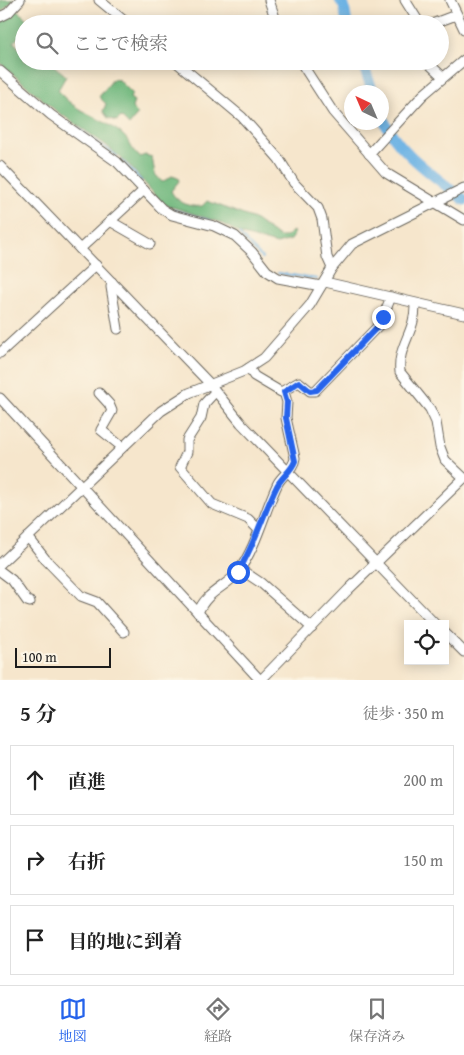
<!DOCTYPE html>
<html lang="ja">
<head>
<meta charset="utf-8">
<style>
  :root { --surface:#fff; --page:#f2f2f2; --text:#222; --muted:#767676; --line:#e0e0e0; --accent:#2563eb }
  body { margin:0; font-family:"Gentium Book Plus","Noto Serif JP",serif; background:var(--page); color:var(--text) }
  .controls { position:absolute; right:15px; bottom:15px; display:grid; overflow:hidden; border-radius:0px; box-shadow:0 2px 12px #0003 }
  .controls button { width:45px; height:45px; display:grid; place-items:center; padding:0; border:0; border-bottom:1px solid var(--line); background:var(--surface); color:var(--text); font:25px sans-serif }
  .compass { position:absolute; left:344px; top:85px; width:45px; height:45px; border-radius:50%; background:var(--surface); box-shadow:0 2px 12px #0003; rotate:316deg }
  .scale { position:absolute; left:15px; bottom:12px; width:96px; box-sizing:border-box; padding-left:5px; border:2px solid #1c1c1c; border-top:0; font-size:14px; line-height:18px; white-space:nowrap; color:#1c1c1c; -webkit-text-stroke:4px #fcf5e5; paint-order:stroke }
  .stop { position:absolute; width:15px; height:15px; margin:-11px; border:4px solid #2563eb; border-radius:50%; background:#fff }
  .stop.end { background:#2563eb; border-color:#fff; box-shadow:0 1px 5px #0008 }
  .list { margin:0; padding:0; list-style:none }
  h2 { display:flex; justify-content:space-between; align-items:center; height:65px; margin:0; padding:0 20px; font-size:21px }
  h2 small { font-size:16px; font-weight:400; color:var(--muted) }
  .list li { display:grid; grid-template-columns:32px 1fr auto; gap:15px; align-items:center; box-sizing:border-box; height:70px; margin:0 10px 10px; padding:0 10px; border:1px solid var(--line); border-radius:0px }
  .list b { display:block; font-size:19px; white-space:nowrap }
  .list em { font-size:16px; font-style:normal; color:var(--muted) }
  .icon { flex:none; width:28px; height:28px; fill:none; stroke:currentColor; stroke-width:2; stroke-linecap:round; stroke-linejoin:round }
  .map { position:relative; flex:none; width:464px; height:680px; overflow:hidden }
  .search { position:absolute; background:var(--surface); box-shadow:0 2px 12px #0003; left:15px; right:15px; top:15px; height:55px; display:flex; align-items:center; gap:12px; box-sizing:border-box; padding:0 18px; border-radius:28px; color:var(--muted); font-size:19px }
  .sheet { height:305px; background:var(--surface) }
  nav { display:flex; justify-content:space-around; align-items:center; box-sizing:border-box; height:70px; border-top:1px solid var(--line); background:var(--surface); font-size:14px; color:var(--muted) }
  nav a { display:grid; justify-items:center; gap:2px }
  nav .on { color:var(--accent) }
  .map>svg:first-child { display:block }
</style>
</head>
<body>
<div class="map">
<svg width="464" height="680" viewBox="0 0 464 680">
  <rect width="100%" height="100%" fill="#fcf5e5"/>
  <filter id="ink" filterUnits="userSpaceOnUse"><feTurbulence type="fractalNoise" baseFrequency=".02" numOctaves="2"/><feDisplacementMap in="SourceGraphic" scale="10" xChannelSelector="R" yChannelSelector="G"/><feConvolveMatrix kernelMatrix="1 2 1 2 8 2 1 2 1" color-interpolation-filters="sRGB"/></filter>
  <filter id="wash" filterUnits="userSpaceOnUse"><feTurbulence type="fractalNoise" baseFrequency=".0096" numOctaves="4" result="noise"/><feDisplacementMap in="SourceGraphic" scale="20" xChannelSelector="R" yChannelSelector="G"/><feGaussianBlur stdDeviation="1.12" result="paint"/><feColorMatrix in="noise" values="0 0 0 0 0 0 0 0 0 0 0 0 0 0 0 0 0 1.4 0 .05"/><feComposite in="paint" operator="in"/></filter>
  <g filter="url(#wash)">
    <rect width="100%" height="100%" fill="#f6e6cc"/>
    <g fill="#71b87e" stroke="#466a4d">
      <polygon points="0,0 14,0 0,13"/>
      <path d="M15,10H18L31,24H24V31L14,42L24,54V61H48L64,74L66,76L58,90C75,114 104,117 124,136C131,142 131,151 140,157L145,155L152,157L155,174L162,182L172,176L178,178L179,181L171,191C176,202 190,208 202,206L207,201L210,202L254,219L279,237H285L293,231L294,234L290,240L277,244L243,235L219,222L163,204L129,165L106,145L55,110L0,63V20Z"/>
      <polygon points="113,79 119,80 132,93 130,98 134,101 132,108 138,114 129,125 121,117 117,121 108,118 103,111 106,104 99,97"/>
    </g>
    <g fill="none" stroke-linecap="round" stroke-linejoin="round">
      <g stroke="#6db3e4" stroke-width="2">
        <polyline points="78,129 117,156"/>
        <polyline points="122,161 141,181"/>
        <polyline points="169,209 210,221"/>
        <polyline points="239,234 262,258"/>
        <polyline points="278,273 317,279"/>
      </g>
      <g stroke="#6db3e4" stroke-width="11">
        <polyline points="340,0 344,6 347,24"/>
        <polyline points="362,61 373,92"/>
        <path d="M382,117C399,154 434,175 464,200"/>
      </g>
    </g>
  </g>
  <g filter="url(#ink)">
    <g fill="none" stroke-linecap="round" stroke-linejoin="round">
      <g stroke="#68635a" stroke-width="11">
        <g id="minor">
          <polyline points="99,0 128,24"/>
          <polyline points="269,0 277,24"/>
          <polyline points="405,0 420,24"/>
          <polyline points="450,0 464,29"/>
          <polyline points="0,17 8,13 20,0"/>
          <polyline points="432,24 456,15"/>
          <polyline points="175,61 242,117 279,159 294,183 318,208 322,219 327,257 332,268"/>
          <polyline points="300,61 333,112 386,173 464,220"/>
          <polyline points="426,61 443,77"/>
          <polyline points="0,71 51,115 117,162 162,209 172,215 214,226 235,236 252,252 267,271 278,278 321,286"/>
          <polyline points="369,154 423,95 464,60"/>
          <polyline points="0,166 210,384 241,423 435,624"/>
          <polyline points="110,221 150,244"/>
          <polyline points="80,249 144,190"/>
          <polyline points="112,282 111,287 118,329"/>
          <polyline points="325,282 464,314"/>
          <path d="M415,304C416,332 397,346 400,372L430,409L436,422L440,447L445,460L464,478"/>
          <polyline points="0,353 96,265"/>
          <polyline points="249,368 254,376 281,392 299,382 310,391 315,391 380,324 391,297"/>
          <polyline points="215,392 204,404 201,418 187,440 187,452 180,467 212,504 248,519 258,529"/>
          <polyline points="99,393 109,404 112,411 101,430 122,447"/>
          <polyline points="0,398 260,680"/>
          <polyline points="28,537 46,560 81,596 97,602 124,632"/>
          <polyline points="0,564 161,411 189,393 244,371 264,358 310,305 332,268 352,244 464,188"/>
          <polyline points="240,569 261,583 312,628"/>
          <polyline points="0,571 12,580 27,601 30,602"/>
          <path d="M198,613C206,591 227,587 238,572C257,546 264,512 278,483C283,474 294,469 295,458L286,418L287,402L284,392"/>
          <polyline points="445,633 464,652"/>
          <polyline points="261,680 349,589 464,478"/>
        </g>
      </g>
      <use href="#minor" stroke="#fff" stroke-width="9"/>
    </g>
  </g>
  <g fill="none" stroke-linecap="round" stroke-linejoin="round" filter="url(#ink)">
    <path stroke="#2563eb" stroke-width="6" d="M238,572C255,544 263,514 277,486C282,477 292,470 295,461L286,418L287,402L284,392L299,382L310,391L317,390L380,324L383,317"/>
  </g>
</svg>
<div class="controls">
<button><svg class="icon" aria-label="locate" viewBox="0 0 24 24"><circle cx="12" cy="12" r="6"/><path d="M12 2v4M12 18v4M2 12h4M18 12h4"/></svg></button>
</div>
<svg class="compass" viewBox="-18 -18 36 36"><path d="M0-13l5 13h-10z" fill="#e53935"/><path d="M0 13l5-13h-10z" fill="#767676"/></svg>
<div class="scale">100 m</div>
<div class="stop" style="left:238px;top:572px"></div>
<div class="stop end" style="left:383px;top:317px"></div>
<div class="search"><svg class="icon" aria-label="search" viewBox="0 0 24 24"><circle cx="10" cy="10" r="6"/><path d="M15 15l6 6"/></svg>ここで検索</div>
</div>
<section class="sheet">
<h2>5 分<small>徒歩 · 350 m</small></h2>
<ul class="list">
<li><svg class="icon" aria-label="ahead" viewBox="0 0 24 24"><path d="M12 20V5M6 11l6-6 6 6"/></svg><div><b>直進</b></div><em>200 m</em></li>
<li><svg class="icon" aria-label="right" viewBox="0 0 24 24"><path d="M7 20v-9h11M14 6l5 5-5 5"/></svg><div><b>右折</b></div><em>150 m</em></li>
<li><svg class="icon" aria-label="arrive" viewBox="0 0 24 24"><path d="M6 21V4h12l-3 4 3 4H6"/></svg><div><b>目的地に到着</b></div></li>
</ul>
</section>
<nav>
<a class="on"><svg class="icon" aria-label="map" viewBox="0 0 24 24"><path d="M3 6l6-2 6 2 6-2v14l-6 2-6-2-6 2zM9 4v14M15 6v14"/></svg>地図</a>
<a><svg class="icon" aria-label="directions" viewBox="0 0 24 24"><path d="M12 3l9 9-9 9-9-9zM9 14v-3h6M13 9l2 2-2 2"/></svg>経路</a>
<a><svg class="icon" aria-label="saved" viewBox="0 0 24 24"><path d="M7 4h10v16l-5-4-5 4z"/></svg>保存済み</a>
</nav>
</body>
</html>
